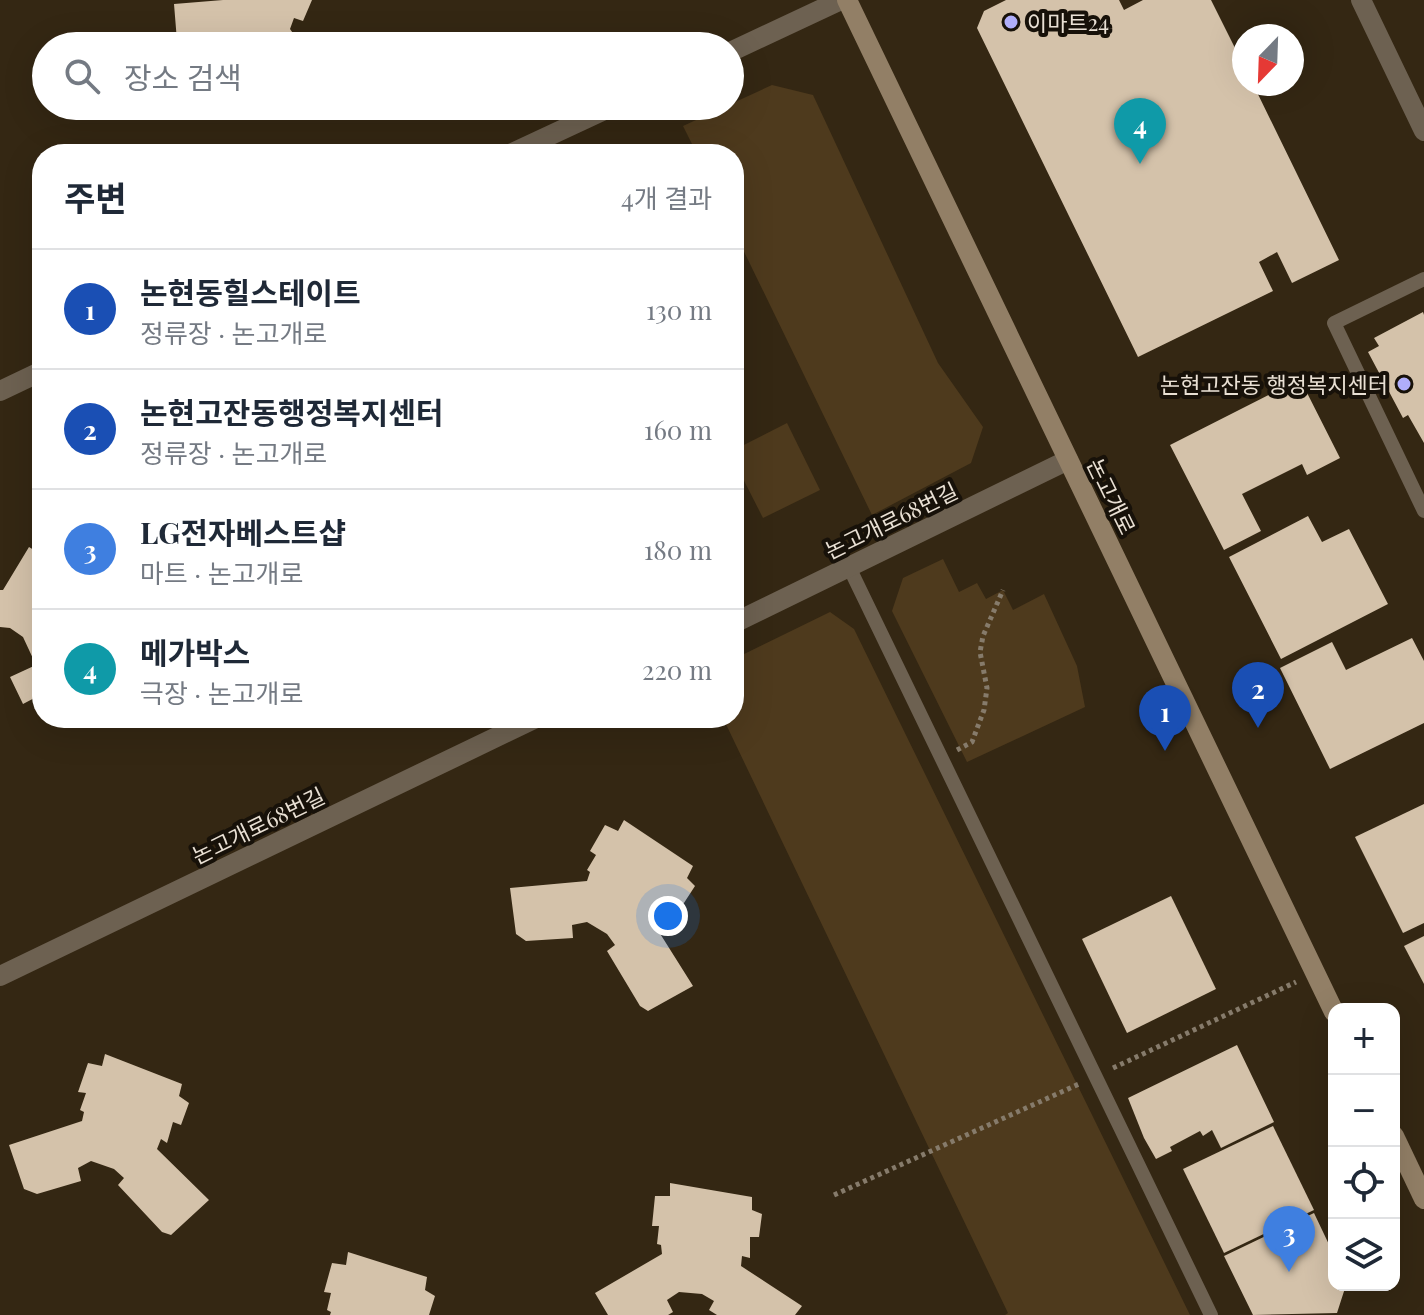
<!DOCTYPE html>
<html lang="ko">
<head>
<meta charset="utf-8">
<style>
  :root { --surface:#fff; --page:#f6f6f7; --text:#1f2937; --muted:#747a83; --line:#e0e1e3; --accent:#2563eb }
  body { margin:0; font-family:"Playfair Display","Noto Sans KR",serif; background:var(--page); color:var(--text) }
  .controls { position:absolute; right:24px; bottom:24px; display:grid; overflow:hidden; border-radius:16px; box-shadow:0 8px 32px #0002 }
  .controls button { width:72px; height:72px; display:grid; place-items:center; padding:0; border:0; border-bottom:2px solid var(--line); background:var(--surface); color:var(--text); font:40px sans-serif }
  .compass { position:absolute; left:1232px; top:24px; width:72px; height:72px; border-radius:50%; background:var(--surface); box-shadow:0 8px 32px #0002; rotate:203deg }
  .you { position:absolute; left:668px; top:916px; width:28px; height:28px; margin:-20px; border:6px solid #fff; border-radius:50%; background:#1a73e8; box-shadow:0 0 0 12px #1a73e833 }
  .badge { display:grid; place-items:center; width:52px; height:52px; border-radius:50%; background:var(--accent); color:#fff; font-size:26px; font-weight:700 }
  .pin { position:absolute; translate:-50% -66px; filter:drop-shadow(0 2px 4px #0008) }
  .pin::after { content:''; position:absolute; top:42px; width:28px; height:24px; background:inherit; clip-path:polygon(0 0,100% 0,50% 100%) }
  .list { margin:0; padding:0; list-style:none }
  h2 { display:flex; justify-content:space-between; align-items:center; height:104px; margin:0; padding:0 32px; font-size:34px }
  h2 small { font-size:26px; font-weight:400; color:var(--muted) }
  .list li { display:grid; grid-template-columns:52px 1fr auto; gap:24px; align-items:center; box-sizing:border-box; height:120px; padding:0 32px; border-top:2px solid var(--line) }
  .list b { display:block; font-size:30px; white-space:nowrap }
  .list p { margin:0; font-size:26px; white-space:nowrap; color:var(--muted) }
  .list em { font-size:26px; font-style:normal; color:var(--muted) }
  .icon { flex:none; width:44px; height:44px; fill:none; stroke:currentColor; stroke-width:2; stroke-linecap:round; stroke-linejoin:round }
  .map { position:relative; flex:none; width:1424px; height:1315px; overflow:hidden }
  .search { position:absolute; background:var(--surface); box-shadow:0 8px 32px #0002; left:32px; top:32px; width:712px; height:88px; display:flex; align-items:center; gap:20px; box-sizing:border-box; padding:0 28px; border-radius:44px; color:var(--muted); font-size:30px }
  .panel { position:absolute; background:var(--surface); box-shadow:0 8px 32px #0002; left:32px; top:144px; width:712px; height:584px; border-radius:32px }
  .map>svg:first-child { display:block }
</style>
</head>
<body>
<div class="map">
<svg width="1424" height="1315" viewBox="0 0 1424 1315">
  <rect width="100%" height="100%" fill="#342713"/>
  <g fill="#4e3a1d">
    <polygon points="772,85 813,95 938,363 983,427 971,463 872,515 734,231 734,154 697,154 683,126"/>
    <polygon points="787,423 820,490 763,518 734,461 734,450"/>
    <polygon points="943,559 959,592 977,583 986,599 1003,590 1013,610 1044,594 1077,666 1085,707 967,762 892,611 903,578"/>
    <polygon points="830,612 854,629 1190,1315 1005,1315 1008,1313 723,718 734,718 734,659"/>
  </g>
  <g fill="#d4c2aa">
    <polygon points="223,0 312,0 303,21 294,18 290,29 302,46 249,46 254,42 248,33 231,34 232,41 218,42 218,46 205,46 204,43 186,45 185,41 177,41 174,4"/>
    <polygon points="1006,0 1119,0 1124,10 1143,0 1211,0 1244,66 1244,84 1253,84 1339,260 1292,283 1277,252 1259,262 1273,291 1138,357 977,28 984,11"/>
    <polygon points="1423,312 1424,315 1424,443 1408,415 1403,418 1368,352 1379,346 1374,338"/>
    <polygon points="1300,379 1340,458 1307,475 1302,464 1242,494 1261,531 1224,550 1170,445"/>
    <polygon points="1308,516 1322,542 1349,529 1388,604 1281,659 1229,557"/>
    <polygon points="29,547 42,555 42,694 23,704 10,677 36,665 23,637 10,628 0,627 0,590 3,590"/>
    <polygon points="1412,638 1424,661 1424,723 1330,769 1280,668 1332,642 1346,670"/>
    <polygon points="1424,804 1424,923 1403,933 1355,837"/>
    <polygon points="624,820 693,866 687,878 695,886 682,906 675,902 665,921 659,916 654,924 693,986 648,1011 640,1006 607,951 615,945 607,934 587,922 572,925 573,938 526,941 516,934 510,888 587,881 590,872 587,870 596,855 590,851 605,825 618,831"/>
    <polygon points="1171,896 1216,989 1127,1033 1082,939"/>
    <polygon points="1424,936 1424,984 1404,946"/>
    <polygon points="1237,1045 1274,1122 1221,1148 1212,1130 1203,1136 1200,1131 1170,1147 1172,1151 1156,1159 1144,1138 1128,1098"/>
    <polygon points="105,1054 182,1084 179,1096 189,1103 181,1125 173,1122 167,1143 161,1139 157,1149 209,1200 171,1235 162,1232 118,1185 124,1178 114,1169 91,1161 78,1168 81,1181 37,1194 24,1189 9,1145 82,1121 84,1112 80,1110 86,1093 78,1092 88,1063 102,1066"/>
    <polygon points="1273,1126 1314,1210 1224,1253 1183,1169"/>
    <polygon points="670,1183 752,1197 752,1210 762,1214 759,1237 750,1237 750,1258 742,1256 741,1266 802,1306 795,1315 717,1315 709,1310 714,1301 702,1294 679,1292 667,1300 673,1312 668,1315 608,1315 595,1293 662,1254 661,1245 657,1244 659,1226 652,1226 655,1196 670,1196"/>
    <polygon points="1314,1213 1334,1255 1334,1285 1346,1285 1337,1313 1253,1315 1224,1256"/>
    <polygon points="348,1252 427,1277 425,1290 435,1296 429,1315 330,1315 331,1312 327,1310 331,1293 324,1292 332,1263 346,1265"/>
  </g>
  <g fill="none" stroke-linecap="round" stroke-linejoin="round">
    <g stroke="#867b6b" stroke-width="5" stroke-dasharray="4 4" stroke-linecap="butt">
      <polyline points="957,750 972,742 984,710 987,688 980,652 983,636 1003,590"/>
      <polyline points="1113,1068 1296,982"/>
      <polyline points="834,1195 1079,1084"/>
    </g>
    <g stroke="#6d6151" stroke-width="14">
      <polyline points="1424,279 1334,323 1424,511"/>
      <polyline points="849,567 1211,1315"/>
    </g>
    <g stroke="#6d6151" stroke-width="20">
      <polyline points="1361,0 1424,131"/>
      <polyline points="734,623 1068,460"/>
      <polyline points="0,976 536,718"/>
    </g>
    <g stroke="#6d6151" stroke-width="20">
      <polyline points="730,52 841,0"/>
      <polyline points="510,154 613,106"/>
      <polyline points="0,391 42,371"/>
    </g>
    <g stroke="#927f66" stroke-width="20">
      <polyline points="847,0 1334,1012"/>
      <polyline points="1394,1136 1424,1199"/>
    </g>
  </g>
  <g fill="#b0aefa" stroke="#171109" stroke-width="3">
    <circle cx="1011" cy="22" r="8"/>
    <circle cx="1404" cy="384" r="8"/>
  </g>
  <g text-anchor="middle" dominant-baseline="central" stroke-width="8" stroke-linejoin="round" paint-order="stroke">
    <g font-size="22" fill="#e9e0d4" stroke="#171109" text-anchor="start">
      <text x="1027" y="22">이마트24</text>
      <text x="1388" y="384" text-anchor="end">논현고잔동 행정복지센터</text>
    </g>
    <g font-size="22" fill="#e9e0d4" stroke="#171109">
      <text transform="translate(1112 496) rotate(64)">논고개로</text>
      <text transform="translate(891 520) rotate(-26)">논고개로68번길</text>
      <text transform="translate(258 825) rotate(-26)">논고개로68번길</text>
    </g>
  </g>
</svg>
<div class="controls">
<button>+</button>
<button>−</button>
<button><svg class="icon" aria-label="locate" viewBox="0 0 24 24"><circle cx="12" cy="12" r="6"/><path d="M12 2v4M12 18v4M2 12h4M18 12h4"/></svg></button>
<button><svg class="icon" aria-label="layers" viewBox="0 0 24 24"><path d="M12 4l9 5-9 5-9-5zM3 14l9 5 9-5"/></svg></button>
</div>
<svg class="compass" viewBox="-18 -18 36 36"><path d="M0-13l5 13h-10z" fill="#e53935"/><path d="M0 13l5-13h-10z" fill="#747a83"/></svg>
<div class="you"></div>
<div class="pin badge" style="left:1165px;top:751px;background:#1a4fb4">1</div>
<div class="pin badge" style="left:1258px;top:728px;background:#1a4fb4">2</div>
<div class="pin badge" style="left:1289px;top:1272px;background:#3f7fe0">3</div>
<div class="pin badge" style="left:1140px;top:164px;background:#0f9aa8">4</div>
<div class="search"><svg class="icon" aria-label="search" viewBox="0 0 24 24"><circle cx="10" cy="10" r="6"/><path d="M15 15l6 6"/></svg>장소 검색</div>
<section class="panel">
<h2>주변<small>4개 결과</small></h2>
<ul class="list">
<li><span class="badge" style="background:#1a4fb4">1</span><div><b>논현동힐스테이트</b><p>정류장 · 논고개로</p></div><em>130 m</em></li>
<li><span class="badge" style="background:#1a4fb4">2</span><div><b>논현고잔동행정복지센터</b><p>정류장 · 논고개로</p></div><em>160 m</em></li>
<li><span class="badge" style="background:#3f7fe0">3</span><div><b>LG전자베스트샵</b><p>마트 · 논고개로</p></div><em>180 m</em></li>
<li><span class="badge" style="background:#0f9aa8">4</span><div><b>메가박스</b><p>극장 · 논고개로</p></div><em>220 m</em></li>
</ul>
</section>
</div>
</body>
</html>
